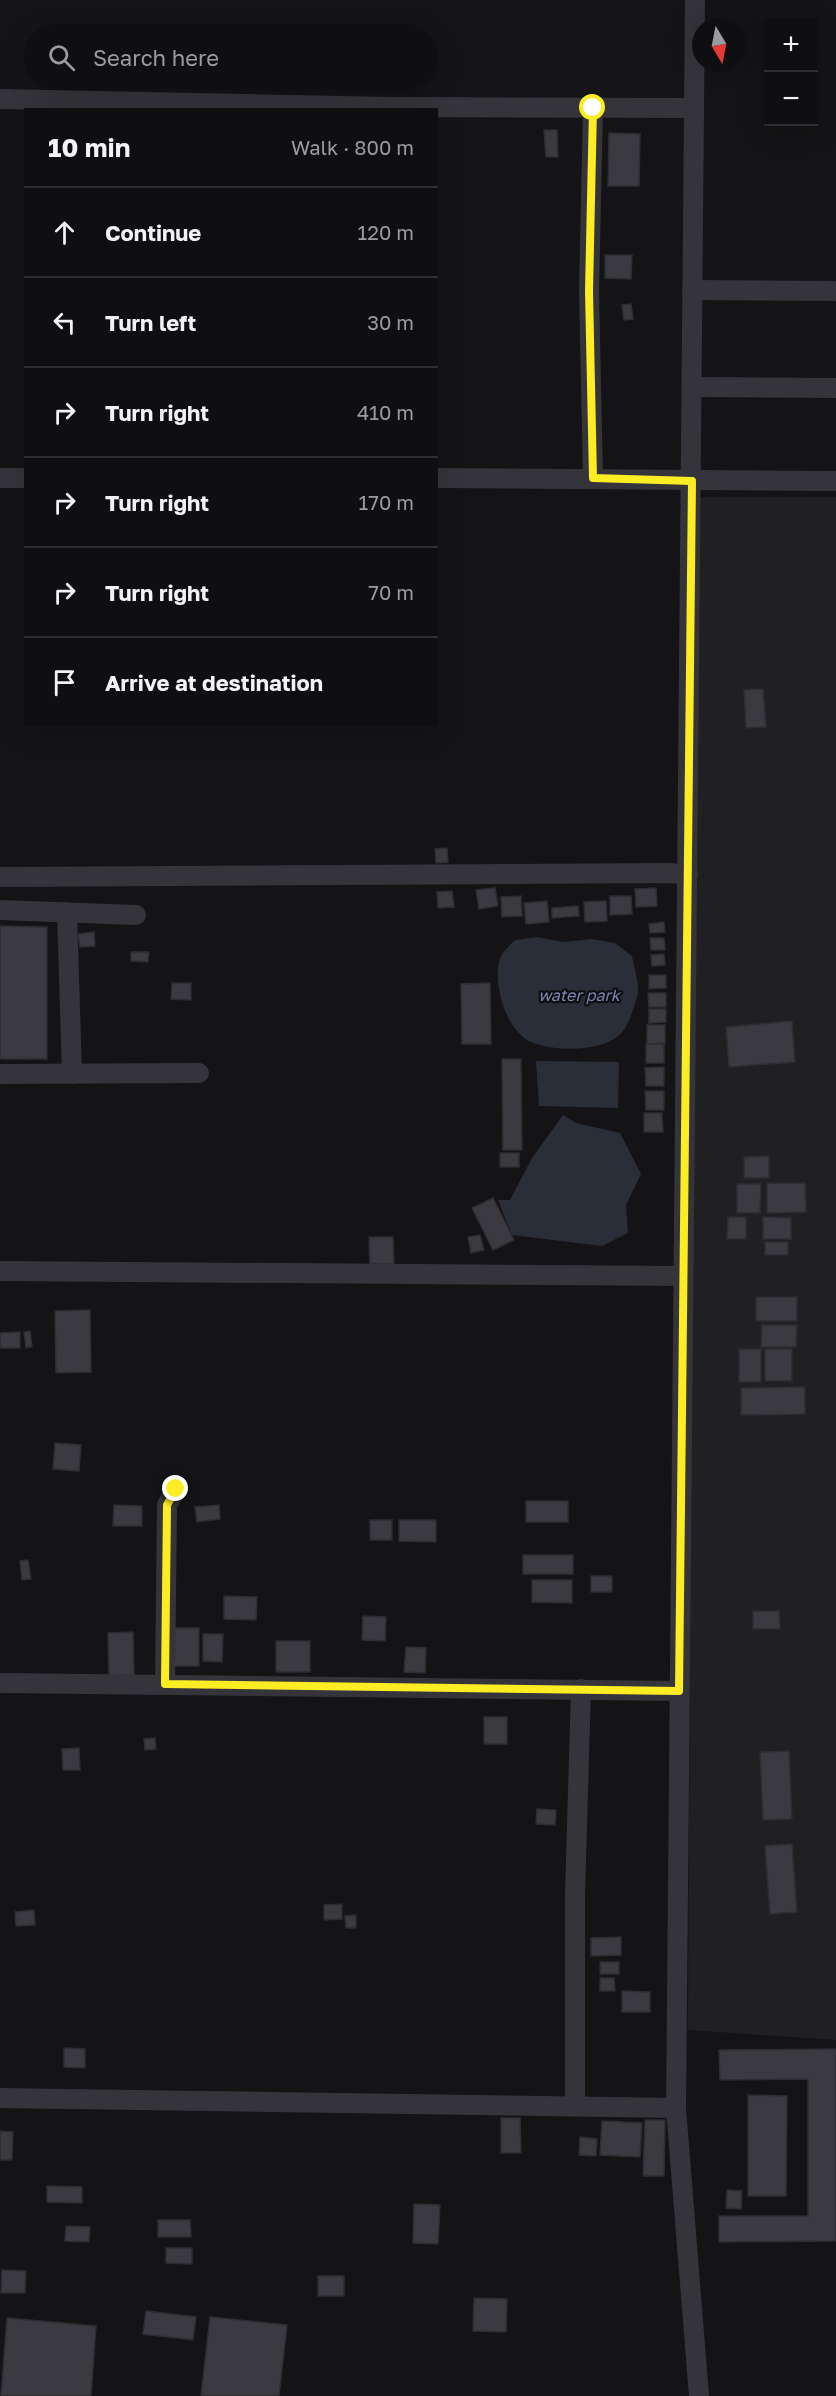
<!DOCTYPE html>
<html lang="en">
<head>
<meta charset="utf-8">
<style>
  :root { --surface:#0f0e10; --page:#1d1c1e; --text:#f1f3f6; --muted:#9b9c9f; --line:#2f2e30 }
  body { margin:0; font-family:"Golos Text",sans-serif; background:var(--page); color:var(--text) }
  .controls { position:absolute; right:18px; top:18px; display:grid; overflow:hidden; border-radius:0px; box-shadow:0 6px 24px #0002 }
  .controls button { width:54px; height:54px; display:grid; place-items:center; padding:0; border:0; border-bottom:2px solid var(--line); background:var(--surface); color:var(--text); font:30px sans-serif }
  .compass { position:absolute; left:692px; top:18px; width:54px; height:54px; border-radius:50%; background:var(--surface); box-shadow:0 6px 24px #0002; rotate:170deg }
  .stop { position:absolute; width:18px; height:18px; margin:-14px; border:4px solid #fcec24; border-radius:50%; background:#fff }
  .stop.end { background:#fcec24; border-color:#fff; box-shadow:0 2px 6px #0008 }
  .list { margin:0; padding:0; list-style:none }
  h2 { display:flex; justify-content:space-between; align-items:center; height:78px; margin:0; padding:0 24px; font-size:26px }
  h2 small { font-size:20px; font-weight:400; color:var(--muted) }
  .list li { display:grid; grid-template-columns:39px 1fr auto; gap:18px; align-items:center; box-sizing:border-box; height:90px; padding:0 24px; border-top:2px solid var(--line) }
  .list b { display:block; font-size:22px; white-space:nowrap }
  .list em { font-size:20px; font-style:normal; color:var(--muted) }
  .icon { flex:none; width:33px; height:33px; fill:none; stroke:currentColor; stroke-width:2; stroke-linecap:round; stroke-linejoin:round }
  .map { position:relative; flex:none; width:836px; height:2396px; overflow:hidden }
  .search { position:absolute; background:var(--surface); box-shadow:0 6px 24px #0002; left:24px; top:24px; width:414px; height:66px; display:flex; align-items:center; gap:15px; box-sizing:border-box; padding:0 21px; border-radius:33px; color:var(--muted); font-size:22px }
  .panel { position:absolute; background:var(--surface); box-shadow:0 6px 24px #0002; left:24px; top:108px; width:414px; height:618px; border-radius:0px }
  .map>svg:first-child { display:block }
</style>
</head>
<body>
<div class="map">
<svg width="836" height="2396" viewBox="0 0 836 2396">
  <rect width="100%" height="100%" fill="#141315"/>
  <polygon fill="#201f22" points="696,497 836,497 836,2040 688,2030"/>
  <g fill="#292e39">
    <path d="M537,937L563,942L592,939L615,943L632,956C634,967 639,982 638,993C636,1002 629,1024 623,1031C606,1053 554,1052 531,1042C506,1031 492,983 500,958C503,951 510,945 515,940Z"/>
    <polygon points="536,1061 619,1062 618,1108 539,1106"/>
    <polygon points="563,1115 576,1123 620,1133 641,1174 626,1205 628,1233 602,1246 512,1235 498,1200 510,1200 532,1158"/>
  </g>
  <g fill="#3b3a40" stroke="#2e2d31" stroke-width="1.5">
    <polygon points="544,130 557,130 558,157 546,157"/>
    <polygon points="609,133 640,134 639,186 608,186"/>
    <polygon points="605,255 632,255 631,279 605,278"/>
    <polygon points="631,304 633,319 624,320 622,305"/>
    <polygon points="763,689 766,727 746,728 744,690"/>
    <polygon points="447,848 448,862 436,863 435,849"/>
    <polygon points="495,888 498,906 479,909 476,890"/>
    <polygon points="656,888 657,906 636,907 635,889"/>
    <polygon points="452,891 454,907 438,908 437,892"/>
    <polygon points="521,896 522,916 502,917 501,897"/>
    <polygon points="610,896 631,896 632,914 610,915"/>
    <polygon points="547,901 549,922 526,924 524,903"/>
    <polygon points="606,901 607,921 585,922 584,902"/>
    <polygon points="578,906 579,916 552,918 552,908"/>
    <polygon points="664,922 665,932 650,933 649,924"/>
    <polygon points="0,926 47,927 47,1059 0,1059"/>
    <polygon points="94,932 95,946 80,947 78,934"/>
    <polygon points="650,938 664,938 665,950 651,950"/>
    <polygon points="131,952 149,952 148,962 131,961"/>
    <polygon points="664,954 665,965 652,966 651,955"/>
    <polygon points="649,975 666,975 666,988 649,989"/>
    <polygon points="172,983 191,983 191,1000 171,999"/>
    <polygon points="490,983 491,1044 462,1044 461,984"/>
    <polygon points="648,993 666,993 666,1007 649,1007"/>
    <polygon points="649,1009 666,1009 666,1022 649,1023"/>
    <polygon points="792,1021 795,1062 729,1067 726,1027"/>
    <polygon points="647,1025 665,1025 665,1043 647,1044"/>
    <rect x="646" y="1044" width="18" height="19"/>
    <polygon points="502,1059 521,1059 522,1150 503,1150"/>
    <polygon points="664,1067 664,1086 646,1086 645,1068"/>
    <polygon points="645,1091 664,1091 664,1110 646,1110"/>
    <polygon points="644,1113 662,1113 663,1132 644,1132"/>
    <rect x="500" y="1153" width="19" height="14"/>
    <polygon points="769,1156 769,1178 744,1178 744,1157"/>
    <polygon points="767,1183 805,1183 806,1212 767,1213"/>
    <polygon points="737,1184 761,1184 760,1213 737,1213"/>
    <polygon points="493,1198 514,1240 493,1250 472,1208"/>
    <polygon points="728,1217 746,1217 746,1239 727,1239"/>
    <polygon points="763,1217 791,1218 791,1239 763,1239"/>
    <polygon points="480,1235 484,1250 471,1253 468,1237"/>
    <polygon points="369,1237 393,1237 394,1264 370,1264"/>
    <rect x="765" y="1242" width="23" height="13"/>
    <rect x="756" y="1297" width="41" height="24"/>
    <polygon points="90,1310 91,1372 56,1373 55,1311"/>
    <polygon points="762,1325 797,1325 796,1347 761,1347"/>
    <polygon points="30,1331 32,1347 26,1348 24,1332"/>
    <polygon points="20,1332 20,1348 0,1348 0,1333"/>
    <rect x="739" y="1349" width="22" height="33"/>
    <rect x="765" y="1349" width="27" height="32"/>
    <polygon points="805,1387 805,1414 741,1415 741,1388"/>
    <polygon points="55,1443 81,1445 79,1471 53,1469"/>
    <rect x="526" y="1501" width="42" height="21"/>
    <polygon points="114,1505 142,1506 142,1526 113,1526"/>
    <polygon points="219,1505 220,1519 197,1522 195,1507"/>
    <rect x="370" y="1520" width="22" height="20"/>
    <polygon points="399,1520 436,1520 436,1542 399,1541"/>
    <rect x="523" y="1555" width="50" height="19"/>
    <polygon points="28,1560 31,1579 22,1580 20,1561"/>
    <rect x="591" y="1576" width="21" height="16"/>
    <polygon points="532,1580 572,1580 572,1603 532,1602"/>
    <polygon points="224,1596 257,1597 256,1620 224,1619"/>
    <polygon points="753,1611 779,1611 780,1629 753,1629"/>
    <polygon points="363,1616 386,1617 385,1641 362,1640"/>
    <rect x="172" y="1628" width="27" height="38"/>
    <polygon points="133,1632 134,1675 109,1676 108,1633"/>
    <polygon points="203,1634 223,1634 222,1662 203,1661"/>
    <rect x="276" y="1641" width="34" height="31"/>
    <polygon points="406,1647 426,1648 425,1673 404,1672"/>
    <rect x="484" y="1717" width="23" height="27"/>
    <polygon points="155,1738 156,1749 145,1750 144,1739"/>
    <polygon points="79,1748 80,1770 63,1770 62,1749"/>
    <polygon points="789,1751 792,1819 763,1820 760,1752"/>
    <polygon points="537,1809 556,1810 555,1825 536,1824"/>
    <polygon points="792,1844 797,1912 770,1914 765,1846"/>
    <polygon points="342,1904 342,1919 324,1920 324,1905"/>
    <polygon points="34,1910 35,1925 16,1926 15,1912"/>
    <polygon points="356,1915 356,1928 346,1928 345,1916"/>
    <polygon points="621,1937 621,1955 591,1956 591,1938"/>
    <rect x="600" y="1962" width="19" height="12"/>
    <polygon points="600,1978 614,1978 615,1991 600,1991"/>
    <polygon points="622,1991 650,1992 650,2012 622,2012"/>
    <polygon points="64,2048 85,2049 85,2068 64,2067"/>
    <polygon points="836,2049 836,2241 719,2242 719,2216 808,2216 808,2079 720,2080 719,2050"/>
    <polygon points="748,2095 787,2096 786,2196 748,2196"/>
    <polygon points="501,2118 520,2118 521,2153 501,2153"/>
    <polygon points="645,2120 665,2120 664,2176 643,2176"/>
    <polygon points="602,2121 642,2123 640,2157 600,2155"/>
    <polygon points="0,2131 13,2132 12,2160 0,2160"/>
    <polygon points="580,2137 597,2139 596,2156 579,2155"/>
    <polygon points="47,2186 82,2187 82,2203 47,2202"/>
    <polygon points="727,2190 742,2191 741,2209 726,2208"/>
    <polygon points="414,2204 440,2205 438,2244 413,2243"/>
    <polygon points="158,2220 190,2220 191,2237 158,2237"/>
    <polygon points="66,2226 90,2227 89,2242 65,2241"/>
    <polygon points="166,2248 192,2248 192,2264 166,2263"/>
    <polygon points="2,2270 26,2271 25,2293 1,2293"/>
    <rect x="318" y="2276" width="26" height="20"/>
    <polygon points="474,2298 507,2299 506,2332 473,2331"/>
    <polygon points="146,2311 196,2317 193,2340 143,2334"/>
    <polygon points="210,2317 287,2325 279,2396 201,2396"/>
    <polygon points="7,2318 96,2326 91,2396 1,2396"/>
  </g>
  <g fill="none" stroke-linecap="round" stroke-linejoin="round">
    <g stroke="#35343a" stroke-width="20">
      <polyline points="695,0 676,2108 699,2396"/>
      <polyline points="0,99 392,107 693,108"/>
      <polyline points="692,290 836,291"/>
      <polyline points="692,387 836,388"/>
      <polyline points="0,478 26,478"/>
      <polyline points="436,478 836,481"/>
      <polyline points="593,478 589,291 593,108"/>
      <polyline points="0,877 670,873 688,875"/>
      <polyline points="0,910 136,915"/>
      <polyline points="67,912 72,1074"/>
      <polyline points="0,1074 199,1073"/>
      <polyline points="0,1271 682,1276"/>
      <polyline points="0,1683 679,1691"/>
      <polyline points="165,1684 167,1505 176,1489"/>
      <polyline points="0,2098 676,2108"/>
      <polyline points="575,2106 575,1895 581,1689"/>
    </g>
  </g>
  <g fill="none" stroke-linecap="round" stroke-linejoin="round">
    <polyline stroke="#fcec24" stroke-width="8" points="176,1489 167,1505 165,1684 679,1691 692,481 593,478 589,291 593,108"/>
  </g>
  <g text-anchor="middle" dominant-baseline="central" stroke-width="4.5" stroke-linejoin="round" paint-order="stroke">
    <g font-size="16" font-style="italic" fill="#7988b4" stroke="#0f0e10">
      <text x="579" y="995">water park</text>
    </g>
  </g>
</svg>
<div class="controls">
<button>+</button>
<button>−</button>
</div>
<svg class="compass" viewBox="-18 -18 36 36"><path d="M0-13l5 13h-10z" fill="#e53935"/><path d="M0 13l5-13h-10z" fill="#9b9c9f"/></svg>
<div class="stop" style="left:593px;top:108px"></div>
<div class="stop end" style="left:176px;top:1489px"></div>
<div class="search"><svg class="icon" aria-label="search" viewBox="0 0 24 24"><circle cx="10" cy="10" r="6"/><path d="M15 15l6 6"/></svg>Search here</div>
<section class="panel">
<h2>10 min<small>Walk · 800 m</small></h2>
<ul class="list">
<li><svg class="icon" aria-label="ahead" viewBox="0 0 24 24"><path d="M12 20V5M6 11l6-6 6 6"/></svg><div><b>Continue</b></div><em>120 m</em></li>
<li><svg class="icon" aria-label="left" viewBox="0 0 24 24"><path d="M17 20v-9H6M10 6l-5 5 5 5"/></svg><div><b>Turn left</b></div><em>30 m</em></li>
<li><svg class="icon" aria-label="right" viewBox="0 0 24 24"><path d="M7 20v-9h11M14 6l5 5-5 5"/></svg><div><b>Turn right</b></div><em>410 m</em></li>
<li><svg class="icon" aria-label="right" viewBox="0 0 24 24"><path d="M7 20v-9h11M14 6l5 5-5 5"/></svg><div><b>Turn right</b></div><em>170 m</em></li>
<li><svg class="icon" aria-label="right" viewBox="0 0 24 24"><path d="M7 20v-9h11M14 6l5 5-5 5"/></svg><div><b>Turn right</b></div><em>70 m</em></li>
<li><svg class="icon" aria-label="arrive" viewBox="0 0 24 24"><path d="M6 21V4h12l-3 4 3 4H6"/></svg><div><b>Arrive at destination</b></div></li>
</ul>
</section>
</div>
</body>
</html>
